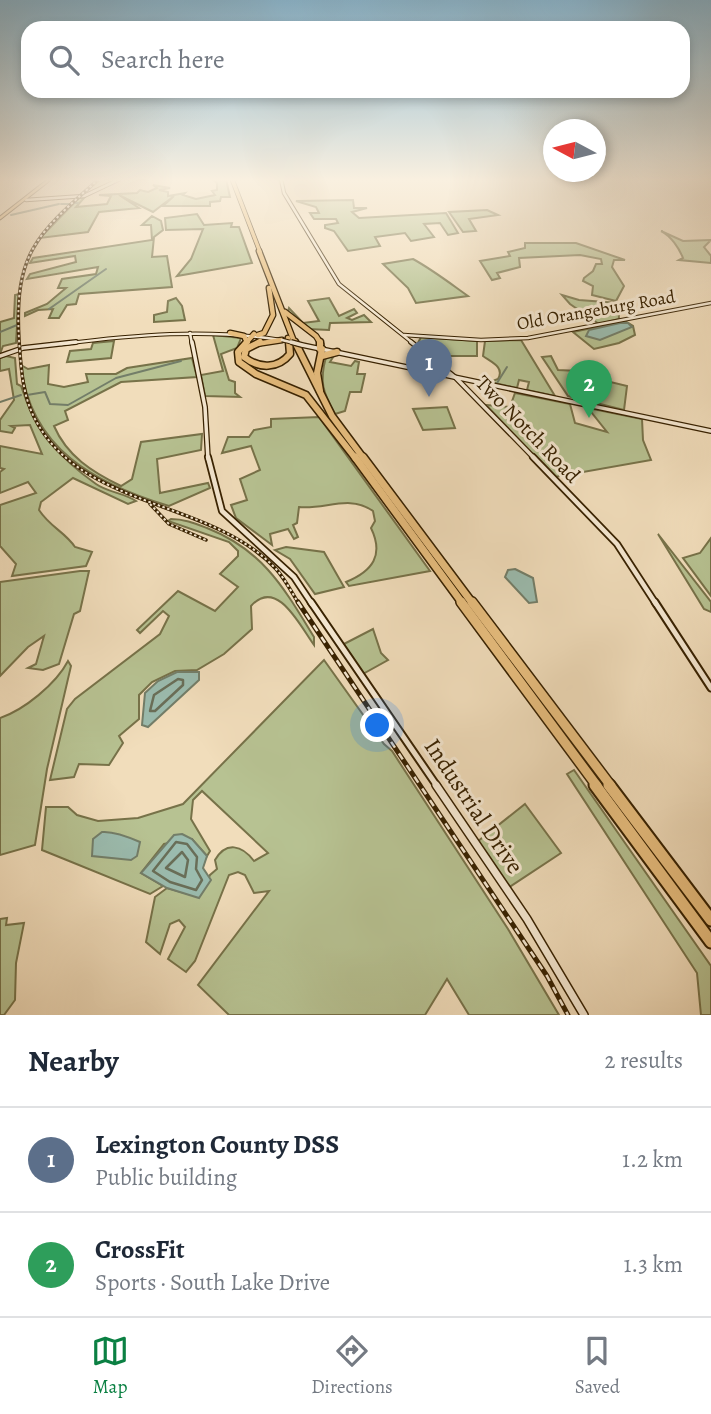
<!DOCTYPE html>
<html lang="en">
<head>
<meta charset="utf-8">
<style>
  :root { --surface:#fff; --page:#f6f6f7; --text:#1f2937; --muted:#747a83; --line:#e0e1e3; --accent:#0b8043 }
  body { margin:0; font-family:Alegreya,serif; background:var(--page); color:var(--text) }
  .compass { position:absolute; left:543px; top:119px; width:63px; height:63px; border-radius:50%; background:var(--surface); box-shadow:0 4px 10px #0003; rotate:277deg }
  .you { position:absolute; left:378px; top:726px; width:24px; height:24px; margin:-18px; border:5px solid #fff; border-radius:50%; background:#1a73e8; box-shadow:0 0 0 10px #1a73e833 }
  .badge { display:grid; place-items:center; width:46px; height:46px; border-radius:50%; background:var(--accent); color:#fff; font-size:23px; font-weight:700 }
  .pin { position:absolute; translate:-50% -58px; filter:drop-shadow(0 2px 4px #0008) }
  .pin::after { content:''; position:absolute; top:37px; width:24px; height:21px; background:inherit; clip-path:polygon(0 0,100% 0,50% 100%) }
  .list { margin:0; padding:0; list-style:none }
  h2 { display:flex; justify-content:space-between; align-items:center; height:91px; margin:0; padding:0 28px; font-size:30px }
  h2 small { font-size:23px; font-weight:400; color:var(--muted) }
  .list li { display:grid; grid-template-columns:46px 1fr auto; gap:21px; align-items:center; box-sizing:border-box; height:105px; padding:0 28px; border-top:2px solid var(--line) }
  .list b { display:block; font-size:26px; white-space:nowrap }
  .list p { margin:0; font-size:23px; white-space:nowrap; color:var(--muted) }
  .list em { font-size:23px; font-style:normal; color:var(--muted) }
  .icon { flex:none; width:38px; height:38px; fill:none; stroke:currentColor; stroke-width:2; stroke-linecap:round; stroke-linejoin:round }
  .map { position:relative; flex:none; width:711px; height:1015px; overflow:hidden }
  .search { position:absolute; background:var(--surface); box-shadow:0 4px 10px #0003; left:21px; right:21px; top:21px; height:77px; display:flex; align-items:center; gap:18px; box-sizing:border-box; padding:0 24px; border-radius:21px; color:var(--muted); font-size:26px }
  .sheet { height:301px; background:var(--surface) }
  nav { display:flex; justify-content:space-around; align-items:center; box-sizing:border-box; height:98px; border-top:2px solid var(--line); background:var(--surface); font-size:19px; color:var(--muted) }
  nav a { display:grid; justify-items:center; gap:4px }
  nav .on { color:var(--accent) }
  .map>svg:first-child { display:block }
</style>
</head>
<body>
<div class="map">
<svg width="711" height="1015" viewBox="0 0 711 1015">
  <rect width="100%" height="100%" fill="#f1ddbb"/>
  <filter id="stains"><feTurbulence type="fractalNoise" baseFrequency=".00286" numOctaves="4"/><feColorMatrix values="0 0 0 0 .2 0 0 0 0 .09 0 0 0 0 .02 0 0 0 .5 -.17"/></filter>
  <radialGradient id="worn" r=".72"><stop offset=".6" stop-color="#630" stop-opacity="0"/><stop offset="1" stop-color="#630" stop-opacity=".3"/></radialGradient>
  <g fill="#b7c292" stroke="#777249" stroke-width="2">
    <polygon points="212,179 226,179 230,197 221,197 220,201 210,202 210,206 163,206 174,196 153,212 119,195 139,208 99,212 88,232 40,238 79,198 84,198 76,207 107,204 111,196 99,195 137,193 140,190 148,192 157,188 153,185 170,188 159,190 168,192 168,196 185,193 183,195 196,199 215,195 212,191 217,190 217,183"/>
    <polygon points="353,200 354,208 367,208 352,212 359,218 446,213 458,233 448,235 440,223 424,224 434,237 411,241 405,233 375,237 380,246 348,251 334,231 325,228 325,225 338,223 336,219 314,219 310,213 319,213 316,207 296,201"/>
    <polygon points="487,210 498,215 469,219 476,231 463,232 449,212"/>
    <polygon points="197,214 204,225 232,223 231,227 239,227 252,263 177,276 191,259 203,229 166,230 165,218"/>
    <polygon points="152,216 161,221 163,230 154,237 152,257 167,256 172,287 79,294 76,304 67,305 59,318 49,318 53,309 38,310 25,316 25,313 47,304 66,288 58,288 62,279 96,274 98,267 27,279 30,274 76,262 75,256 30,263 33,258 152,240 151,225 142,225"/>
    <path d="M661,231L683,241L711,240L704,247L711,256V263L679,260L683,258C679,248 671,236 661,231Z"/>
    <polygon points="525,243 576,243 625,260 614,260 612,267 624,286 616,301 592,295 593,286 583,281 584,278 593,271 596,264 602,264 601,259 580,255 519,258 520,267 497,273 500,278 492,280 480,261 510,256 508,252 525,248"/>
    <path d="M413,259C433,270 451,284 468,296L416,303L408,288L383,264Z"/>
    <polygon points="19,294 16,343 3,346 0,354 0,322 14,318 15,295"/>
    <polygon points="562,295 579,300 618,303 619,319 599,324 570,304"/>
    <polygon points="176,298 182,306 185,320 154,322 154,315 167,312 168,301"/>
    <polygon points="329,298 339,316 354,309 357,313 347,318 352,320 364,315 371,322 330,323 329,330 308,329 288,312 289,308 303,323 319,321 308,301"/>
    <polygon points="625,321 633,326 635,335 619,343 594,349 573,332"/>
    <polygon points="213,335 241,338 237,348 221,354 229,380 235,382 235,393 240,397 205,396 201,375 223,371"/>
    <polygon points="421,337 477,341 477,356 436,356 418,343"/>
    <path d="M521,340L555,396L527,390L529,382L519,380L517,388L490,382L498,379C505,367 491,362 483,356L485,341Z"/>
    <polygon points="114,341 111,358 67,362 70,351 91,349 93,343"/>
    <path d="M335,354L330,362L351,366L355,361L359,362L357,374H365L361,392H350L345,411L335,414C323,392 319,382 326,357Z"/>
    <path d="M6,356L15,358L17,384L21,386C35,430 59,458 96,484C107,492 124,493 136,501L128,504L73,478L41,502L39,510C50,527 65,532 75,547L92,552L86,566L12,576L16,564L0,546V505L36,493L28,482L0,493V472L4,469L0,468V446L42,454L30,425L11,426L15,428L12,433L0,431V420L14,400L9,369L0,371V358Z"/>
    <polygon points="551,356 558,370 600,372 602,380 627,386 624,410 568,396 542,357"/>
    <path d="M192,358L197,377L121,382L65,411L68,420L54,426C67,456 92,472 121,486L132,479L141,442L202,434L201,450L157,459L160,493L208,483L210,488L169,506C96,484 30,449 21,365L28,369L49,365L48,384L64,387L88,382L86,374H116L127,368Z"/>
    <polygon points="515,393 570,404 575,423 607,432 588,408 642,419 643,440 651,460 555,477 486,405 510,407"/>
    <polygon points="447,407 455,428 423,430 413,409"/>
    <path d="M319,417L430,571L349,586L346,582C373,571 384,555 371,528L375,521L373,511C349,494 325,510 299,507L297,523L293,525L298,537L294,539L288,529L270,534L272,545L236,518L231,505L247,500L240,479L260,470L251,446L222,453L228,437H249L254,430L271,427V419Z"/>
    <path d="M171,519C184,519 194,523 207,528C263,550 284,588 314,637V645C300,626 277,577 251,606L252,629L224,654L197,670L175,671L152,682L139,695V719L119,736L123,743L109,765L79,764L74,777L50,780L67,709L75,699L160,634L169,616L163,611L140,633L137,630L178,591L215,611L238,587L220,574L238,556V551L229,542L168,521Z"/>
    <polygon points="658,534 711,602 711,612 704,609"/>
    <polygon points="711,538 711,596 683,558 700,553"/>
    <polygon points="286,547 324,552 344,587 315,594 290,559 275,550"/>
    <polygon points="80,571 89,571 80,611 74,614 59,664 43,670 28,668 36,664 44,636 28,647 0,676 0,582"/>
    <polygon points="373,629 381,653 388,660 361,675 342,645"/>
    <path d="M324,660L384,744L392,751L508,929L559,1015H469L447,979L425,1015H229L198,985L269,891L254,893L245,875L238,872L229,875L195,961L186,972L168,959L185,927L179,920L170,924L160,954L146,942L155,897L167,888L199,897L210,875L217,869L215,860C226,841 242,845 254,861L268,853L202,791L193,800L191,819L210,851L207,856L192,839L164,844L141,873L163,886L150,894L42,850L46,807H68L77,815L98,821L138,818L183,804Z"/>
    <path d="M68,661L71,666L47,769L35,845L0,855V718C24,710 56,684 68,661Z"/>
    <polygon points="574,770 711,966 711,1015 701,1015 697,973 567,774"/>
    <polygon points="525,804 561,853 508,888 477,842"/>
    <polygon points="7,918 6,925 24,923 16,963 15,1000 4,1015 0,1015 0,919"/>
  </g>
  <g fill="#9bbcaf" stroke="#737e69" stroke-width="2">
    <polygon points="620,323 628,323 632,327 600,340 586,336 589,330"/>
    <polygon points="515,569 533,578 537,602 529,603 505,577 508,570"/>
    <polygon points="177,672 199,672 199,680 148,727 142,725 145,693 158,681"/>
    <path d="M102,832C113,831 131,838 140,842L137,856L131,860L92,856L93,839Z"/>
    <polygon points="182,834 192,839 207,856 203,868 211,880 199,898 167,888 141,873 174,835"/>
  </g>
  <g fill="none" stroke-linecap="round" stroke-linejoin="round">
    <g stroke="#696e58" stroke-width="2.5">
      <polygon points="178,679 183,680 183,685 155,711 150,711 154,695"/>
      <polygon points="176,842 187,844 197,857 196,869 202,880 196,890 170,882 153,871"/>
      <polygon points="182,852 188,860 185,877 166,868"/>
    </g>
    <g stroke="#737e69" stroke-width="2">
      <polyline points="0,179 4,179"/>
      <polyline points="74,203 78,203"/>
      <polyline points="61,204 71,204"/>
      <polyline points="11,215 59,204"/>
      <polyline points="49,309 106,269"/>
      <polyline points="0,332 17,325"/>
      <polyline points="497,383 507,367"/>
      <polyline points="27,395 45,392 50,404 68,405 116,378 181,361"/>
      <polyline points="0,402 21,395"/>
    </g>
    <g stroke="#372100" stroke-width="4.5">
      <g id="secondary-far4">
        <polyline points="281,179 284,193 339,284 414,344"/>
        <polyline points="26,200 84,196 120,179"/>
        <polyline points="190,333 192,344"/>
        <polyline points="404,335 481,340 528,338 711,303"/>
        <path d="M61,344C134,335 206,328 280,340"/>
      </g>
    </g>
    <g stroke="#372100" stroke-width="6">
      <g id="secondary-far3">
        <polyline points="192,342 205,407 208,459"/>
        <polyline points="411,342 456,378 535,459"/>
        <polyline points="302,345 711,431"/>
        <polyline points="0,356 23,348 76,342"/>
      </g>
    </g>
    <g stroke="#372100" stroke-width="8">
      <g id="secondary-far2">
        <polyline points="208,457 222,511 294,577 312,604"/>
        <polyline points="533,457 617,544 656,604"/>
      </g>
    </g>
    <g stroke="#372100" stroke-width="9">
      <g id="secondary-far1">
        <polyline points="311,602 437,786"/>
        <polyline points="655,602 711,688"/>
      </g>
    </g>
    <g stroke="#372100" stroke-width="10">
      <polyline id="secondary" points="436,785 527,919 584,1015"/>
    </g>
    <g stroke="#372100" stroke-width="4.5">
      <polyline id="primary" points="0,218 50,179"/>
    </g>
    <g stroke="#372100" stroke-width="5">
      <polyline id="highway-far5" points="232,179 260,252"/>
    </g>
    <g stroke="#372100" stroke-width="7">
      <g id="highway-far4">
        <polyline points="259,251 295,344"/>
        <polyline points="285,312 316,336 321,344"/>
        <polyline points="230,333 244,336 246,340"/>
        <polyline points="258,335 264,333 273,315 269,288"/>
        <polyline points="288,338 289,344"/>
        <polyline points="245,344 254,334"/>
        <polyline points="256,344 282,340"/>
      </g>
    </g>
    <g stroke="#372100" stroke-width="9">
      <g id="highway-far3">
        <polyline points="247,342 238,352 239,362 256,374 306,395 356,459"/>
        <path d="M260,342L246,349L244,357C259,369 278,369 290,354L289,342"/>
        <polyline points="295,342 332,416 364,459"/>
        <polyline points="320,349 320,342"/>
        <polyline points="322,356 337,352"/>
        <polyline points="320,391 317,373 322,349"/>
      </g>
    </g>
    <g stroke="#372100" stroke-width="10">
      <g id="highway-far2">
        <polyline points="355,457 463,604"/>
        <polyline points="363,457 473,604"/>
      </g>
    </g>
    <g stroke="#372100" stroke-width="12">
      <g id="highway-far1">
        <polyline points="461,602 597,786"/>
        <polyline points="472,602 611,786"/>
      </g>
    </g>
    <g stroke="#372100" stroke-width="15">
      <g id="highway">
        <polyline points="595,785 711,942"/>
        <polyline points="609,785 711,920"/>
      </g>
    </g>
    <use href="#secondary-far4" stroke="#f6e9d3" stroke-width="2.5"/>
    <use href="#secondary-far3" stroke="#f6e9d3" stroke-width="3.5"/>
    <use href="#secondary-far2" stroke="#f6e9d3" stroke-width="4.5"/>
    <use href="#secondary-far1" stroke="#f6e9d3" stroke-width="5"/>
    <use href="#secondary" stroke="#f6e9d3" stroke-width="7"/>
    <use href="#primary" stroke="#e8be7e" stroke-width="2.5"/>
    <use href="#highway-far5" stroke="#e8be7e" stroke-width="3.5"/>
    <use href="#highway-far4" stroke="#e8be7e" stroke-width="4.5"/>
    <use href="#highway-far3" stroke="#e8be7e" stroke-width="6"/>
    <use href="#highway-far2" stroke="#e8be7e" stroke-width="7"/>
    <use href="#highway-far1" stroke="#e8be7e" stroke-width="9"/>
    <use href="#highway" stroke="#e8be7e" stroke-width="11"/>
    <g stroke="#372100" stroke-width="3.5">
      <g id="rail-far1">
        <path d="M99,179C37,234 14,252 19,340C21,366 22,393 34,417C80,510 210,498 276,569C285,579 292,593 299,604"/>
        <polyline points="150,504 169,524 206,540"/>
      </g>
    </g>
    <g stroke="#372100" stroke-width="5">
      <polyline id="rail" points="298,602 547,976 568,1015"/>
    </g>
    <use href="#rail-far1" stroke="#f6e9d3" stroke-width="2" stroke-dasharray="2.5" stroke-linecap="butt"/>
    <use href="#rail" stroke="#f6e9d3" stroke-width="2.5" stroke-dasharray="7" stroke-linecap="butt"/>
    <g stroke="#372100" stroke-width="4.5" stroke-linecap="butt">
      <polyline id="secondary-bridge-far1" points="282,340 298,344"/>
    </g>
    <g stroke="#372100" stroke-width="6" stroke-linecap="butt">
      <polyline id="secondary-bridge" points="291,342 302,345"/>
    </g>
    <use href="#secondary-bridge-far1" stroke="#f6e9d3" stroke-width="2.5"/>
    <use href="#secondary-bridge" stroke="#f6e9d3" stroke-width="3.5"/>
  </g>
  <linearGradient id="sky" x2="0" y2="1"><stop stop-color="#89b7d1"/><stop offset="0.56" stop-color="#f9f0e0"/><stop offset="1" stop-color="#f9f0e0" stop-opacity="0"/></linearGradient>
  <rect width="711" height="321" fill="url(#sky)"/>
  <g text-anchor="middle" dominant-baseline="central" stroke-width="6" stroke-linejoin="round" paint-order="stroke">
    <g font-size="18" fill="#372100" stroke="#f6e9d3">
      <text transform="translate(596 310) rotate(-10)">Old Orangeburg Road</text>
    </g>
    <g font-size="21" fill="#372100" stroke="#f6e9d3">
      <text transform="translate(528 429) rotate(46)">Two Notch Road</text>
    </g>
    <g font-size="24" fill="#372100" stroke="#f6e9d3">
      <text transform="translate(474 806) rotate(56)">Industrial Drive</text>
    </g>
  </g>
  <rect width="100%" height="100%" filter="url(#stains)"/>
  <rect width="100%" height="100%" fill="url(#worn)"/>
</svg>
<svg class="compass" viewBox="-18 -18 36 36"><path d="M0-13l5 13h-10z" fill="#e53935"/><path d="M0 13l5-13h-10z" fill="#747a83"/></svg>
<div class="you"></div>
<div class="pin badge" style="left:429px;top:397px;background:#5c6f8a">1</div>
<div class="pin badge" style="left:589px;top:418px;background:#2e9e5b">2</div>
<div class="search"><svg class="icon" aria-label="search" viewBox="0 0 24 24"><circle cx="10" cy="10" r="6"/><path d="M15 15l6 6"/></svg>Search here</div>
</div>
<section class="sheet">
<h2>Nearby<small>2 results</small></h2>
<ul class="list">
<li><span class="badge" style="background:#5c6f8a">1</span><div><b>Lexington County DSS</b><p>Public building</p></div><em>1.2 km</em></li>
<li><span class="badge" style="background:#2e9e5b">2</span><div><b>CrossFit</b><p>Sports · South Lake Drive</p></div><em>1.3 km</em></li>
</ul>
</section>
<nav>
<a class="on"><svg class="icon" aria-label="map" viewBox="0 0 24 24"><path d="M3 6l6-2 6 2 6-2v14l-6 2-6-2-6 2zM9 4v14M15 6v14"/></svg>Map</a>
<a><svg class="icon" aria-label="directions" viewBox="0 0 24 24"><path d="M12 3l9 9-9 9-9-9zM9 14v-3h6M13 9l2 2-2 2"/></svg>Directions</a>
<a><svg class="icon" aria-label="saved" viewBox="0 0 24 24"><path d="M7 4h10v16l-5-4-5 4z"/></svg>Saved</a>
</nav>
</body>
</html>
